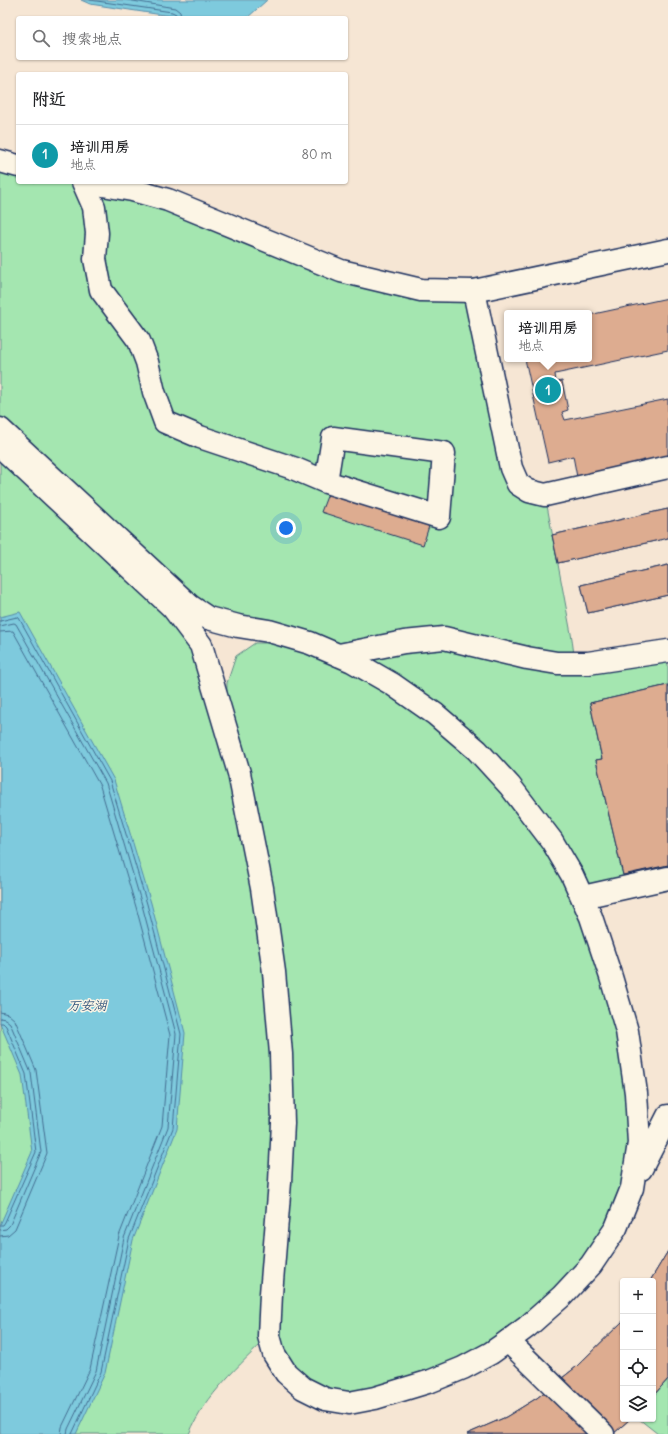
<!DOCTYPE html>
<html lang="zh">
<head>
<meta charset="utf-8">
<style>
  :root { --surface:#fff; --page:#f6f6f6; --text:#202124; --muted:#757577; --line:#e0e0e0; --accent:#d93025 }
  body { margin:0; font-family:Delius,"LXGW WenKai TC",sans-serif; background:var(--page); color:var(--text) }
  .controls { position:absolute; right:12px; bottom:12px; display:grid; overflow:hidden; border-radius:4px; box-shadow:0 1px 3px #0004 }
  .controls button { width:36px; height:36px; display:grid; place-items:center; padding:0; border:0; border-bottom:1px solid var(--line); background:var(--surface); color:var(--text); font:20px sans-serif }
  .you { position:absolute; left:286px; top:528px; width:14px; height:14px; margin:-10px; border:3px solid #fff; border-radius:50%; background:#1a73e8; box-shadow:0 0 0 6px #1a73e833 }
  .badge { display:grid; place-items:center; width:26px; height:26px; border-radius:50%; background:var(--accent); color:#fff; font-size:13px; font-weight:700 }
  .pin { position:absolute; translate:-50% -50%; border:2px solid #fff; box-shadow:0 1px 4px #0006 }
  .popup { position:absolute; left:504px; top:310px; width:88px; height:52px; box-sizing:border-box; display:grid; place-content:center; border-radius:4px; background:var(--surface); filter:drop-shadow(0 1px 3px #0005); font-size:13px; white-space:nowrap; color:var(--muted) }
  .popup b { font-size:15px; color:var(--text) }
  .popup::after { content:''; position:absolute; left:50%; top:100%; margin-left:-8px; border:8px solid transparent; border-top-color:var(--surface) }
  .list { margin:0; padding:0; list-style:none }
  h2 { display:flex; justify-content:space-between; align-items:center; height:52px; margin:0; padding:0 16px; font-size:17px }
  h2 small { font-size:13px; font-weight:400; color:var(--muted) }
  .list li { display:grid; grid-template-columns:26px 1fr auto; gap:12px; align-items:center; box-sizing:border-box; height:60px; padding:0 16px; border-top:1px solid var(--line) }
  .list b { display:block; font-size:15px; white-space:nowrap }
  .list p { margin:0; font-size:13px; white-space:nowrap; color:var(--muted) }
  .list em { font-size:13px; font-style:normal; color:var(--muted) }
  .icon { flex:none; width:22px; height:22px; fill:none; stroke:currentColor; stroke-width:2; stroke-linecap:round; stroke-linejoin:round }
  .map { position:relative; flex:none; width:668px; height:1434px; overflow:hidden }
  .search { position:absolute; background:var(--surface); box-shadow:0 1px 3px #0004; left:16px; top:16px; width:332px; height:44px; display:flex; align-items:center; gap:10px; box-sizing:border-box; padding:0 14px; border-radius:4px; color:var(--muted); font-size:15px }
  .panel { position:absolute; background:var(--surface); box-shadow:0 1px 3px #0004; left:16px; top:72px; width:332px; height:112px; border-radius:4px }
  .map>svg:first-child { display:block }
</style>
</head>
<body>
<div class="map">
<svg width="668" height="1434" viewBox="0 0 668 1434">
  <rect width="100%" height="100%" fill="#f6e6d4"/>
  <filter id="ink" filterUnits="userSpaceOnUse"><feTurbulence type="fractalNoise" baseFrequency=".025" numOctaves="2"/><feDisplacementMap in="SourceGraphic" scale="8" xChannelSelector="R" yChannelSelector="G"/><feConvolveMatrix kernelMatrix="1 2 1 2 8 2 1 2 1" color-interpolation-filters="sRGB"/></filter>
  <g filter="url(#ink)">
    <g fill="#a4e6b0" stroke="#608a87">
      <path d="M0,161L18,165V182H85L288,250L474,291L511,468L545,495L572,639L575,663L668,651V878L583,897L636,1093L616,1228L527,1327L375,1398L303,1388L269,1336C239,1366 206,1394 189,1434H0V446L173,608L226,726L227,683L236,656L255,643H277L208,618L0,429Z"/>
      <polygon points="668,1379 668,1434 658,1434 639,1419 653,1419 653,1396"/>
    </g>
    <g fill="#7ecadd" stroke="#568caa">
      <polygon points="81,0 267,0 247,18 190,18 156,14 90,4"/>
      <polygon points="20,612 114,780 151,903 185,1033 177,1129 133,1240 105,1373 76,1434 0,1434 0,1225 32,1152 22,1075 0,1023 0,617"/>
    </g>
    <g fill="none" stroke-linecap="round" stroke-linejoin="round">
      <g stroke="#436d91" stroke-width="1">
        <polyline points="90,0 172,12 176,14 176,18"/>
        <polyline points="127,0 175,8 180,12 181,18"/>
        <polyline points="0,621 17,617 19,618 110,781 147,904 181,1034 173,1128 129,1239 101,1372 72,1434"/>
        <polyline points="0,626 14,623 16,624 106,783 142,905 176,1034 168,1127 124,1238 96,1371 68,1429 67,1434"/>
        <polyline points="0,632 13,631 100,786 136,907 170,1035 162,1126 119,1236 90,1369 62,1427 61,1434"/>
        <polyline points="0,1012 8,1014 15,1020 36,1070 47,1153 45,1158 15,1229 8,1235 0,1236"/>
        <polyline points="0,1018 5,1019 10,1023 31,1073 41,1152 10,1225 6,1229 0,1230"/>
        <polyline points="0,1023 3,1023 6,1026 26,1074 36,1152 5,1222 3,1225 0,1225"/>
      </g>
    </g>
    <g fill="#ddac90" stroke="#1b2f5e">
      <polygon points="668,298 668,350 555,374 556,382 562,381 568,410 562,412 565,420 668,399 668,457 577,477 573,456 548,462 525,359 589,359 589,315"/>
      <polygon points="329,491 430,523 423,545 321,512"/>
      <polygon points="668,509 668,538 558,563 552,535"/>
      <polygon points="668,509 668,538 558,563 552,535"/>
      <polygon points="668,565 668,595 588,613 581,585"/>
      <polygon points="668,565 668,595 588,613 581,585"/>
      <polygon points="668,685 668,755 641,761 657,825 668,823 668,865 623,875 596,760 602,759 590,703"/>
      <polygon points="668,685 668,865 623,875 596,760 602,759 590,703"/>
      <polygon points="668,1251 668,1379 653,1396 653,1281 650,1281"/>
      <polygon points="668,1251 668,1379 653,1396 653,1281 650,1281"/>
      <polygon points="623,1321 623,1419 630,1419 613,1434 467,1434 506,1417 537,1398 576,1367"/>
      <polygon points="623,1321 623,1419 630,1419 613,1434 467,1434 506,1417 537,1398 576,1367"/>
    </g>
    <g fill="none" stroke-linecap="round" stroke-linejoin="round">
      <g stroke="#1b2f5e" stroke-width="25">
        <g id="minor">
          <polyline points="0,161 18,166"/>
          <polyline points="83,182 94,207 97,233 95,259 101,290 139,341 147,362 154,392 165,422 200,437 293,468 326,482 439,517 444,453 333,438 326,482"/>
          <polyline points="85,182 132,190 168,200 341,271 421,290 474,291 668,250"/>
          <polyline points="474,291 511,468 518,484 529,491 545,495 668,467"/>
          <polyline points="0,429 190,606 208,618 238,626 269,631 310,643 352,661 392,684 435,714 477,750 510,786 552,841 572,875 591,917 611,977 627,1031 636,1093 639,1143 632,1188 616,1228 591,1265 562,1296 527,1327 508,1341 491,1353 463,1368 431,1381 375,1398 349,1403 325,1399 303,1388 286,1373 274,1354 269,1336 271,1294 280,1182 283,1123 281,1054 274,972 262,888 239,773 201,645 173,608 0,446"/>
          <polyline points="339,655 404,642 444,638 527,658 557,663 588,663 668,651"/>
          <polyline points="583,897 668,878"/>
          <polyline points="641,1169 668,1116"/>
          <polyline points="508,1341 603,1434"/>
        </g>
      </g>
      <use href="#minor" stroke="#fcf5e5" stroke-width="22"/>
    </g>
  </g>
  <g text-anchor="middle" dominant-baseline="central" stroke-width="3" stroke-linejoin="round" paint-order="stroke">
    <g font-size="13" font-style="italic" fill="#34567e" stroke="#fcf5e5">
      <text x="87" y="1005">万安湖</text>
    </g>
  </g>
</svg>
<div class="controls">
<button>+</button>
<button>−</button>
<button><svg class="icon" aria-label="locate" viewBox="0 0 24 24"><circle cx="12" cy="12" r="6"/><path d="M12 2v4M12 18v4M2 12h4M18 12h4"/></svg></button>
<button><svg class="icon" aria-label="layers" viewBox="0 0 24 24"><path d="M12 4l9 5-9 5-9-5zM3 14l9 5 9-5"/></svg></button>
</div>
<div class="you"></div>
<div class="pin badge" style="left:548px;top:390px;background:#0f9aa8">1</div>
<div class="popup"><b>培训用房</b>地点</div>
<div class="search"><svg class="icon" aria-label="search" viewBox="0 0 24 24"><circle cx="10" cy="10" r="6"/><path d="M15 15l6 6"/></svg>搜索地点</div>
<section class="panel">
<h2>附近<small></small></h2>
<ul class="list">
<li><span class="badge" style="background:#0f9aa8">1</span><div><b>培训用房</b><p>地点</p></div><em>80 m</em></li>
</ul>
</section>
</div>
</body>
</html>
